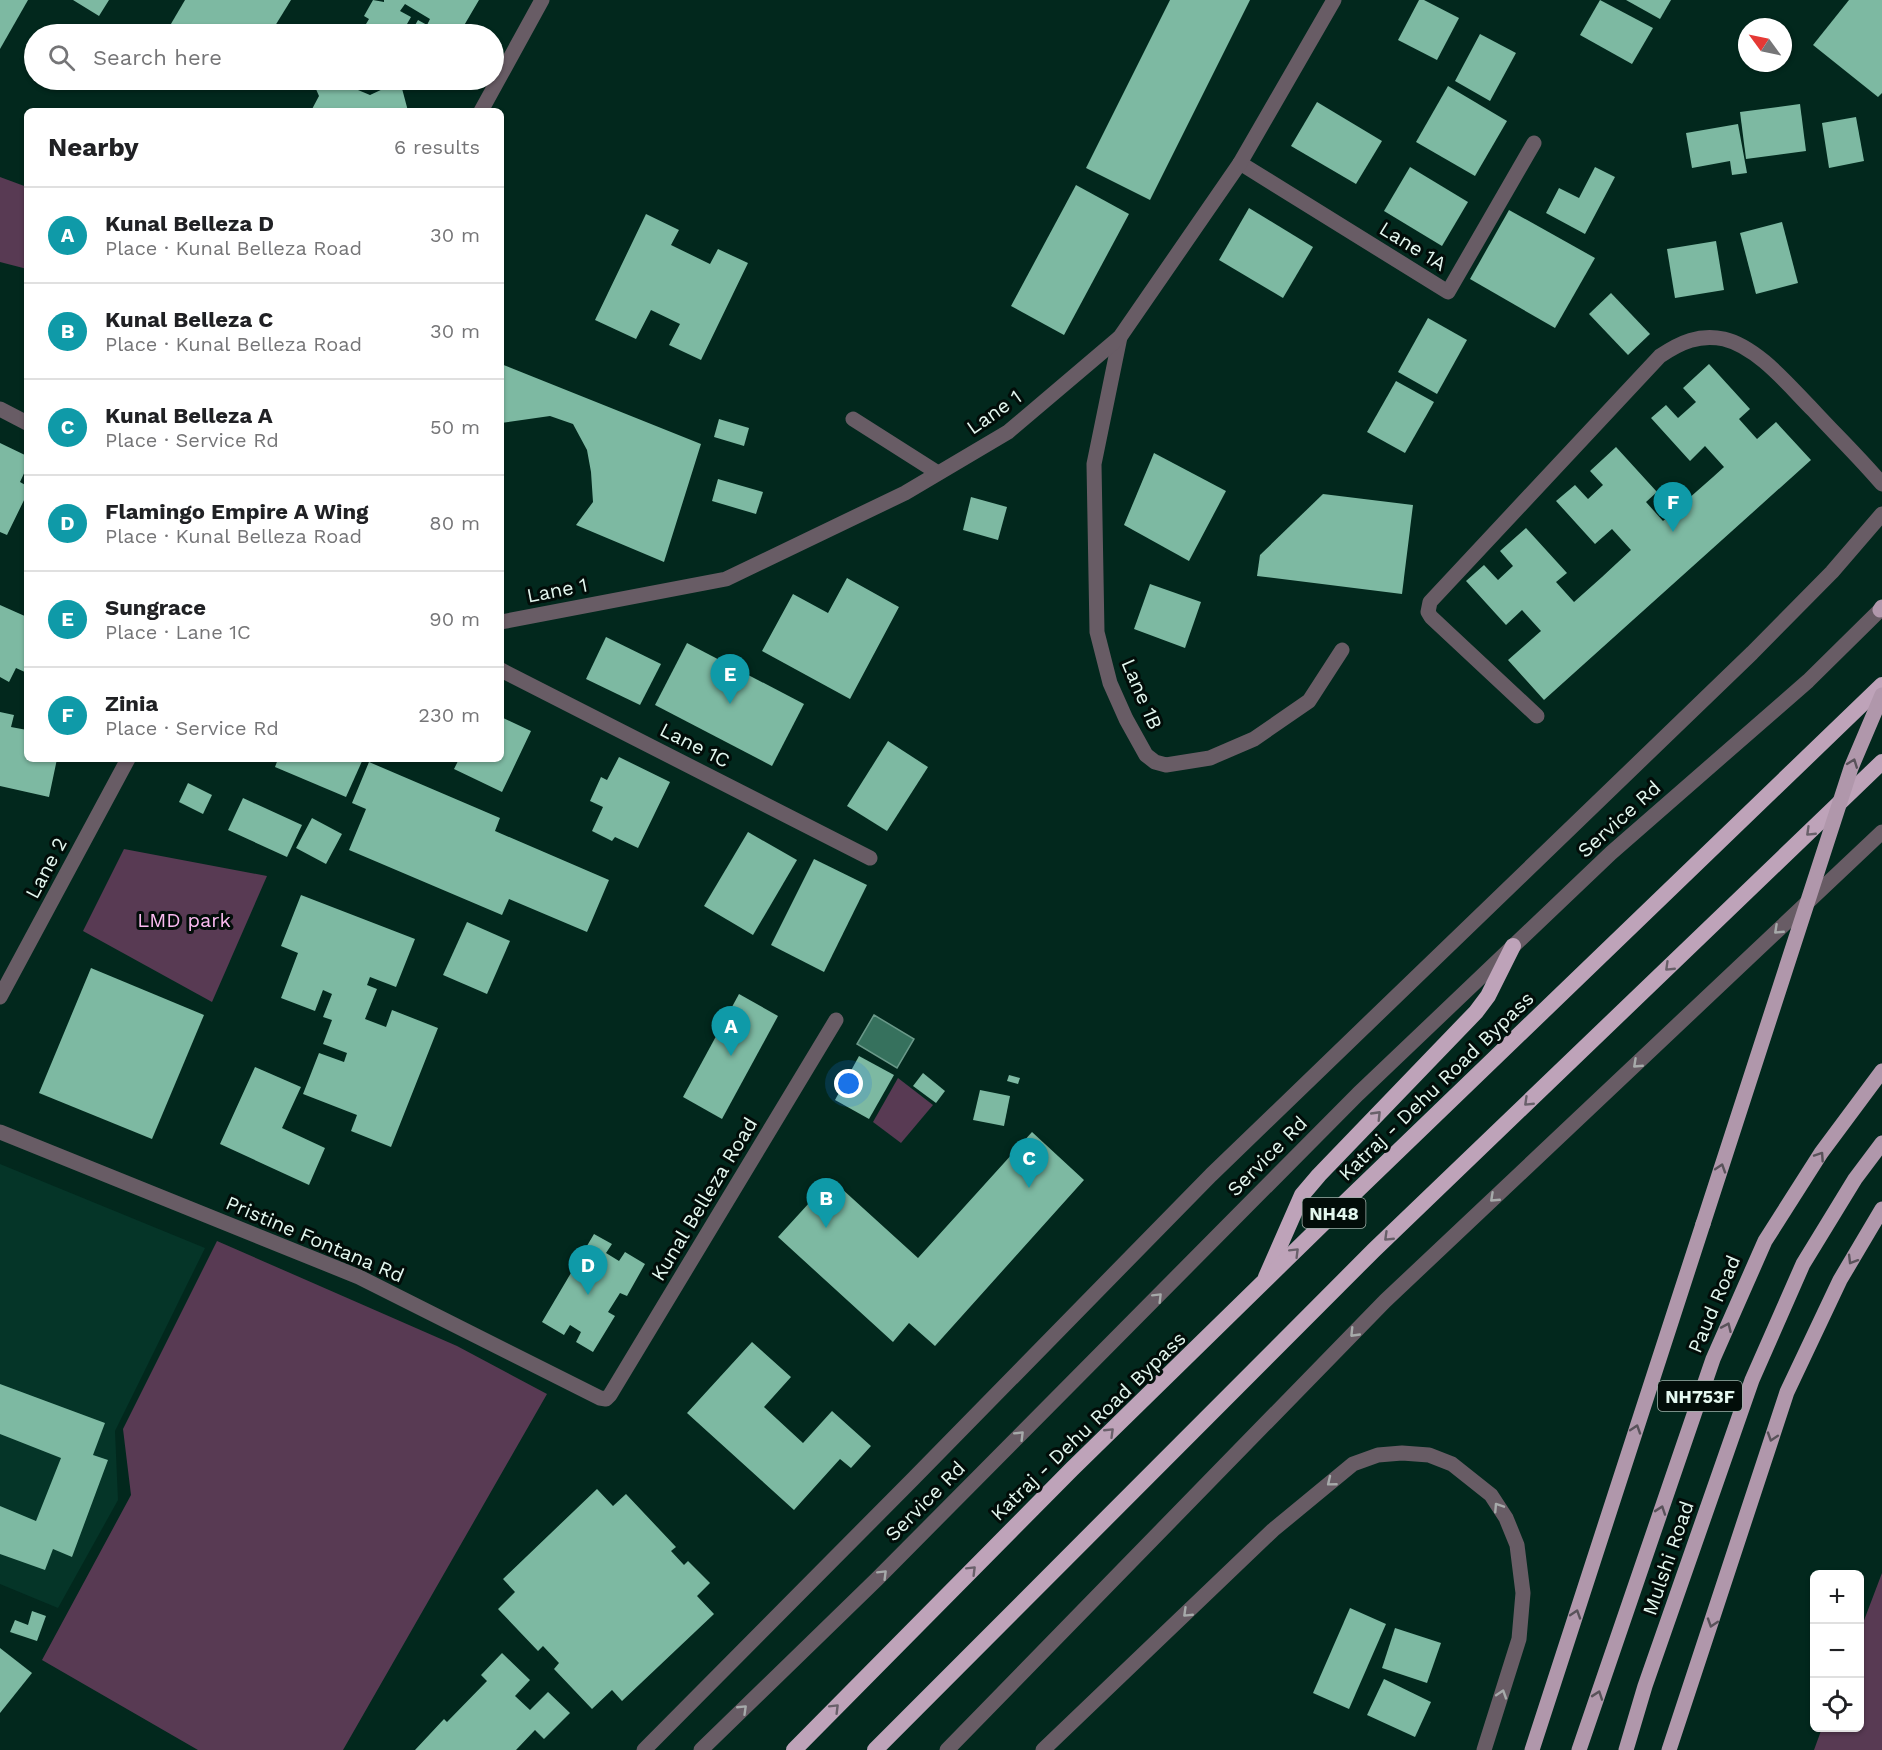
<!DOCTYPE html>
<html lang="en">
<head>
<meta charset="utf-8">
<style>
  :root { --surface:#fff; --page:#f2f2f2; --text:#202124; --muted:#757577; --line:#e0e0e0; --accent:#824f7c }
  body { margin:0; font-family:"Work Sans",sans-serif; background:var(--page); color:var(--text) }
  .controls { position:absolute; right:18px; bottom:18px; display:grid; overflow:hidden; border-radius:9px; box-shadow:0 2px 4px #0004 }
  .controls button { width:54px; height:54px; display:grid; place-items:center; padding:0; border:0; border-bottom:2px solid var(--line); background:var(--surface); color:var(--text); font:30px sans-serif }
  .compass { position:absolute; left:1738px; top:18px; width:54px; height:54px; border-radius:50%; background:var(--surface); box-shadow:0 2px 4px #0004; rotate:303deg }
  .you { position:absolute; left:849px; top:1084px; width:21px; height:21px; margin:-15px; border:4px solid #fff; border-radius:50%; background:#1a73e8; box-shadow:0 0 0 9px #1a73e833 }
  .badge { display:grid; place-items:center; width:39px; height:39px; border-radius:50%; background:var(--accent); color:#fff; font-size:20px; font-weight:700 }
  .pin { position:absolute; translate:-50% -50px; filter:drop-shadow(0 2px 3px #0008) }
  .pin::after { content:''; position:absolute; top:32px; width:21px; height:18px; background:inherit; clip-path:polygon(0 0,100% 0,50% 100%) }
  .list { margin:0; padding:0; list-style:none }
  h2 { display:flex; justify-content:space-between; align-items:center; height:78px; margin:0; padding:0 24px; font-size:26px }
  h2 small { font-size:20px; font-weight:400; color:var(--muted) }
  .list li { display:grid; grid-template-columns:39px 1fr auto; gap:18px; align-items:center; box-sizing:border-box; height:96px; padding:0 24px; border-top:2px solid var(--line) }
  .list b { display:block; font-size:22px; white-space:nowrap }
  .list p { margin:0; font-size:20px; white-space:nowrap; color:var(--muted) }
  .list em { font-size:20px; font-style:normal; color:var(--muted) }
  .icon { flex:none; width:33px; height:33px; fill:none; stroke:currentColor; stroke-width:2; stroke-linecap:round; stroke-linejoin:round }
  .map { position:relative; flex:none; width:1882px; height:1750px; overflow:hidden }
  .search { position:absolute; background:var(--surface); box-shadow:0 2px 4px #0004; left:24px; top:24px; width:480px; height:66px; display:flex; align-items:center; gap:15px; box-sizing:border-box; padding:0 21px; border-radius:33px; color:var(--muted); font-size:22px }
  .panel { position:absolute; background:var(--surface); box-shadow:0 2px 4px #0004; left:24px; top:108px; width:480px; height:654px; border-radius:9px }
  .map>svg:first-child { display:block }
</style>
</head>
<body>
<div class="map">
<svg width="1882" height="1750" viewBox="0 0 1882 1750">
  <rect width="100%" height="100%" fill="#02281d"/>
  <polygon fill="#053528" points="0,1164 205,1248 115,1431 118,1500 58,1608 0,1584"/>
  <g fill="#583a53">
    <polygon points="0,177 27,187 27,269 0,262"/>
    <polygon points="124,849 267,876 212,1002 83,931"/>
    <polygon points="898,1078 933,1105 901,1143 873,1122"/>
    <polygon points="217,1241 457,1346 547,1394 343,1750 198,1750 42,1660 131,1495 123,1429"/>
    <polygon points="1882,1573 1882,1750 1814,1750 1822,1728 1860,1728 1860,1631"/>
  </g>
  <polygon fill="#36715d" stroke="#6a9989" stroke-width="1.5" points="874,1015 914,1039 897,1068 857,1044"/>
  <g fill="#7db9a2">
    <polygon points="0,0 28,0 0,49"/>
    <polygon points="73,0 109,0 99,16"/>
    <polygon points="185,0 291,0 270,34 165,34"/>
    <polygon points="373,0 384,2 384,0 479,0 459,34 410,34 418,20 427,25 430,19 405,4 400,11 411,17 403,31 391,24 387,30 395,34 372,34 363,29 369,19 364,16"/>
    <polygon points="1170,0 1250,0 1150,200 1086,168"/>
    <polygon points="1419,0 1424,0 1459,18 1437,60 1398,40"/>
    <polygon points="1600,0 1653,28 1632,64 1580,35"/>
    <polygon points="1626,0 1671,0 1660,19"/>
    <polygon points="1849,0 1882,0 1882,93 1878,97 1813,45"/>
    <polygon points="1480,34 1516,53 1490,101 1455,81"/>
    <polygon points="312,80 356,80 358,90 370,95 400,81 408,111 311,111 319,96"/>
    <polygon points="1448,86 1507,121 1475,176 1416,142"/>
    <polygon points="1317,102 1382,141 1356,184 1291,146"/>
    <polygon points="1800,104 1806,151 1746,159 1740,112"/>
    <polygon points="1856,117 1864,161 1829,168 1822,123"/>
    <polygon points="1738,124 1747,173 1732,175 1730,161 1692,168 1686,133"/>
    <polygon points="1410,167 1468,202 1442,246 1384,211"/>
    <polygon points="1595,167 1615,177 1585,234 1546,213 1559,188 1579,198"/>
    <polygon points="1076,185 1129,214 1064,335 1011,306"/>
    <polygon points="1249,208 1313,247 1283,298 1219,260"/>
    <polygon points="1509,210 1595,258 1555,328 1470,279"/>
    <polygon points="646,214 679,230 671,245 710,264 718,249 748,263 701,360 669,345 680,324 651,310 636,339 595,320"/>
    <polygon points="1782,222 1798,283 1756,294 1740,233"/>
    <polygon points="1716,241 1724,290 1675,298 1667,249"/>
    <polygon points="1611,293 1650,334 1628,355 1589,314"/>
    <polygon points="1428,318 1467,340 1437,394 1398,372"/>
    <polygon points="501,364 701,444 664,562 576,525 593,502 591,472 587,450 573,424 550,416 501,423"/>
    <polygon points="1709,364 1750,409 1739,419 1757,439 1776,422 1811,460 1544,700 1508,660 1541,631 1522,610 1506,625 1466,581 1484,565 1498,580 1513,566 1500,551 1526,528 1567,573 1556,582 1574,602 1602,577 1631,550 1612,529 1595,544 1556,501 1575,485 1588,499 1603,485 1590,471 1616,447 1657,492 1646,502 1663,521 1713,477 1724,467 1705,446 1690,461 1651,418 1666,405 1678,418 1696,402 1683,388"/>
    <polygon points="1396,381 1434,402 1405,453 1367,432"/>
    <polygon points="719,419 749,428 744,446 714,437"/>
    <polygon points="0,443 27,456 27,467 20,482 27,486 27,494 7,535 0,532"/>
    <polygon points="1154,453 1226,491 1189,561 1124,525"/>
    <polygon points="718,479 763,492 756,514 712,501"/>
    <polygon points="1323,494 1413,505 1402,594 1257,576 1260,555"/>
    <polygon points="971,497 1007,507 998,540 963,530"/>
    <polygon points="847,578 899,607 850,699 762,651 793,594 828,613"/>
    <polygon points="1150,584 1201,602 1185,648 1134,629"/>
    <polygon points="0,605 27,617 27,673 16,668 9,682 0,677"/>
    <polygon points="606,637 661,664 640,705 586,679"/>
    <polygon points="687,643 804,704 772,766 655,705"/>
    <polygon points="0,712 14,715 11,727 27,730 27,759 57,759 49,797 0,786"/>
    <polygon points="501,717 531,731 502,792 454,769 459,759 501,759"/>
    <polygon points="888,741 928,767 887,831 847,806"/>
    <polygon points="619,757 670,782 638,848 615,837 612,841 592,831 603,807 590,801 601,777 607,780"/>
    <polygon points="278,759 363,759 346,797 275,767"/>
    <polygon points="369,762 500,818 495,831 609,880 587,932 509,899 502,915 349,850 366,809 352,803"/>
    <polygon points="188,783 212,795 203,814 179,802"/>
    <polygon points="243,798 302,825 287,857 228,830"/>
    <polygon points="312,818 342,834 326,864 296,848"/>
    <polygon points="748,832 797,860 753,935 704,906"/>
    <polygon points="814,859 867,885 824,972 771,945"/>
    <polygon points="301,895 415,939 396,987 370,977 367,985 377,989 365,1019 386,1027 392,1010 438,1028 391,1147 351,1131 357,1115 303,1094 319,1053 344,1062 347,1053 323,1044 332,1020 323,1017 332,994 323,990 315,1011 281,998 298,953 281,946"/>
    <polygon points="467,922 510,941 487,994 443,975"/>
    <polygon points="91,968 204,1015 152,1139 39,1093"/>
    <polygon points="739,994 778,1016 722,1119 683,1097"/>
    <polygon points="859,1056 894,1075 869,1119 835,1100"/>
    <polygon points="255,1067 301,1087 282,1128 325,1148 309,1185 220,1144"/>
    <polygon points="923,1073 945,1091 936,1103 913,1086"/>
    <polygon points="1009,1075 1020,1078 1018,1084 1007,1081"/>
    <polygon points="980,1090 1010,1096 1004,1126 973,1120"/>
    <polygon points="1032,1132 1084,1180 935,1346 909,1323 893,1342 778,1237 831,1179 918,1258"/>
    <polygon points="594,1234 612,1244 606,1253 619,1261 625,1252 645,1264 627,1296 620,1293 608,1312 615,1316 593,1352 576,1342 581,1332 570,1325 564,1335 542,1322"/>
    <polygon points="752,1342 791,1377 764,1407 803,1443 832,1411 871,1446 851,1468 840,1459 794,1510 687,1413"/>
    <polygon points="0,1384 105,1423 93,1455 108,1460 72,1557 53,1549 45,1570 0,1554 0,1506 36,1521 61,1458 0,1434"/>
    <polygon points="597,1489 613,1506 626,1494 676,1547 671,1551 684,1565 688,1561 710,1583 697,1596 714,1614 622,1701 612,1690 592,1709 554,1669 559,1663 543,1646 538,1651 498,1609 515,1592 503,1579"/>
    <polygon points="1350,1608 1386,1624 1349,1709 1313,1693"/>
    <polygon points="32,1611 46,1616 37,1641 10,1632 15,1620 28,1625"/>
    <polygon points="1395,1628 1441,1643 1427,1683 1382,1668"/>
    <polygon points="0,1648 32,1673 0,1713"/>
    <polygon points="502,1653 530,1680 515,1696 530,1710 548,1692 570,1713 544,1739 535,1730 516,1750 415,1750 444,1719 447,1722 487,1681 481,1675"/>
    <polygon points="1384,1679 1431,1702 1415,1737 1367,1715"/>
  </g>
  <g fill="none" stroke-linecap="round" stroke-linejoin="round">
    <g stroke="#685c65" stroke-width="15">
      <polyline points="1240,163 1448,292 1534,143"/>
      <polyline points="1120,337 1094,464 1097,632 1110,683 1126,719 1146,755 1155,762 1166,765 1210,758 1254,739 1309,701 1342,650"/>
      <polyline points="0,409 27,423"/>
      <polyline points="853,419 938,473"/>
      <polyline points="501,622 726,579 905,493 1008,432 1120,337 1240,163 1334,0"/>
      <polyline points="501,670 870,858"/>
      <path d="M1537,716L1431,617L1428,612L1430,602L1660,356C1681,342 1699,334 1724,339C1758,347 1790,387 1813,410C1836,435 1860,458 1882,484"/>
      <polyline points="0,1132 359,1277 600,1398 606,1399 610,1395 836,1020"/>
    </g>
    <g stroke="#685c65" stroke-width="15">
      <polyline points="481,111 542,0"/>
      <polyline points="0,997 128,759"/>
      <polyline points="644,1750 913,1479 1211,1175 1752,653 1832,572 1882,514"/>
      <polyline points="701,1750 877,1579 1358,1094 1611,853 1808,681 1880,610"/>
      <polyline points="947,1750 1385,1301 1882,832"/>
      <polyline points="1043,1750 1273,1530 1353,1464 1378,1455 1402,1453 1429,1455 1452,1464 1491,1495 1506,1518 1517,1545 1523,1593 1519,1639 1484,1750"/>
    </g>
    <g stroke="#b097ab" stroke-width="15">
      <polyline points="1880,610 1882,607"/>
      <polyline points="1532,1750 1703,1224"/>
      <polyline points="1579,1750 1713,1359 1765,1241 1821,1153 1882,1071"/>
      <polyline points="1626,1750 1645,1686 1752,1380 1803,1264 1855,1179 1882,1143"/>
      <polyline points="1669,1750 1787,1392 1840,1280 1882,1209"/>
    </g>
    <g stroke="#bea3b9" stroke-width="16">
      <polyline points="1266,1277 1302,1195 1319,1175 1476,1012 1488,996 1513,946"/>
      <polyline points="794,1750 1072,1469 1336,1211 1882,685"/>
      <polyline points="875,1750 1374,1250 1882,762"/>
    </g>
    <polyline stroke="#b097ab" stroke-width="15" points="1703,1224 1851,768 1882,695"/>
  </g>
  <defs><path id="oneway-chevron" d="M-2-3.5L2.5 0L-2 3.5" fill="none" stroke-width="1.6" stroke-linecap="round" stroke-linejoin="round" transform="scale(1.5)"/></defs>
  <g stroke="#59525a">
    <use href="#oneway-chevron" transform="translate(1853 763) rotate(-69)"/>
    <use href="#oneway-chevron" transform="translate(1820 1156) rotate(-56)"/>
    <use href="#oneway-chevron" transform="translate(1721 1168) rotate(-72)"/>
    <use href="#oneway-chevron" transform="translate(1852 1260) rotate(121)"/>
    <use href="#oneway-chevron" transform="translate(1727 1327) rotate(-66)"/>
    <use href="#oneway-chevron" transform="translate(1636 1429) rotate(-72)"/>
    <use href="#oneway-chevron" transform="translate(1772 1437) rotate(108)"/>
    <use href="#oneway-chevron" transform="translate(1661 1510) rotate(-71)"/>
    <use href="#oneway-chevron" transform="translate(1576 1614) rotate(-72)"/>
    <use href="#oneway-chevron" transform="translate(1712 1623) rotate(108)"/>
    <use href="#oneway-chevron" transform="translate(1598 1695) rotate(-71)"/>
  </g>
  <g stroke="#69606a">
    <use href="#oneway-chevron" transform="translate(1810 832) rotate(136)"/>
    <use href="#oneway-chevron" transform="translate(1669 967) rotate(136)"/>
    <use href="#oneway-chevron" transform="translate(1528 1102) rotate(136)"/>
    <use href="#oneway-chevron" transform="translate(1377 1115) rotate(-46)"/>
    <use href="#oneway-chevron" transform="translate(1388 1237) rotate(136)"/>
    <use href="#oneway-chevron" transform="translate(1295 1252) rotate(-45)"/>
    <use href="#oneway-chevron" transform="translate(1110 1432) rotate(-44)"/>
    <use href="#oneway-chevron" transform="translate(972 1570) rotate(-45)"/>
    <use href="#oneway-chevron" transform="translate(835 1708) rotate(-45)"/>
  </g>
  <g stroke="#a6aaaa">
    <use href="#oneway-chevron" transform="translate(1778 930) rotate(137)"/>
    <use href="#oneway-chevron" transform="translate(1637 1064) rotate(137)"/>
    <use href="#oneway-chevron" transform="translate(1494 1198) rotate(137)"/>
    <use href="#oneway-chevron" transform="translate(1158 1297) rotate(-45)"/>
    <use href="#oneway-chevron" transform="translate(1354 1333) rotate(134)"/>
    <use href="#oneway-chevron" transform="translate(1020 1435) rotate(-45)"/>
    <use href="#oneway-chevron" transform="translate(1331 1482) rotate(141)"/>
    <use href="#oneway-chevron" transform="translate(1498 1507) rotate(-123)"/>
    <use href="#oneway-chevron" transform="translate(883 1574) rotate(-45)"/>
    <use href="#oneway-chevron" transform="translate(1187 1613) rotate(136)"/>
    <use href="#oneway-chevron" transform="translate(1502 1694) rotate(-72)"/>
    <use href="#oneway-chevron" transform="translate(743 1709) rotate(-44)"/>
  </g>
  <g text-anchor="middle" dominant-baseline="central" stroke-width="6" stroke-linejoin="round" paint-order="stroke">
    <g fill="#020d09" stroke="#a0b1aa" stroke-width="1.5">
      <rect x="1302.5" y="1198" width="63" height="30" rx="4.5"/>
      <rect x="1658" y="1381" width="84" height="30" rx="4.5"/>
    </g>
    <g font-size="18" font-weight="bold" fill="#e3f7ef">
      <text x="1334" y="1213">NH48</text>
      <text x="1700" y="1396">NH753F</text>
    </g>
    <g font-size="20" fill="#e3f7ef" stroke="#020d09">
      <text transform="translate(1413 246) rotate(32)">Lane 1A</text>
      <text transform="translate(994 412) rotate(-35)">Lane 1</text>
      <text transform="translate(557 590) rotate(-11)">Lane 1</text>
      <text transform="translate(1142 694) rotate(67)">Lane 1B</text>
      <text transform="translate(695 745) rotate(27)">Lane 1C</text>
      <text transform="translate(1619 819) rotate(-42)">Service Rd</text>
      <text transform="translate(46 868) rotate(-62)">Lane 2</text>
      <text transform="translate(1436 1086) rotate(-44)">Katraj - Dehu Road Bypass</text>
      <text transform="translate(1267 1156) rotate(-45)">Service Rd</text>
      <text transform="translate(704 1199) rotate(-59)">Kunal Belleza Road</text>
      <text transform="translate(315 1239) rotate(23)">Pristine Fontana Rd</text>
      <text transform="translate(1714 1304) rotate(-67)">Paud Road</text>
      <text transform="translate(1088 1426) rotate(-44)">Katraj - Dehu Road Bypass</text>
      <text transform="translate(925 1501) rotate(-45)">Service Rd</text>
      <text transform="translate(1668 1558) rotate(-71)">Mulshi Road</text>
    </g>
    <g font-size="20" fill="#fbbbf0" stroke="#020d09">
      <text x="184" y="920">LMD park</text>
    </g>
  </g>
</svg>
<div class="controls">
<button>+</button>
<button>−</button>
<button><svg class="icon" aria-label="locate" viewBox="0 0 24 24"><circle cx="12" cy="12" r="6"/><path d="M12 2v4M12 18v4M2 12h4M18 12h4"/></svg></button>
</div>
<svg class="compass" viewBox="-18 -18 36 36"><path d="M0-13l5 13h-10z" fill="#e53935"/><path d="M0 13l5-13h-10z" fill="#757577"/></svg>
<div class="you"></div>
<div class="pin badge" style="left:731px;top:1056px;background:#0f9aa8">A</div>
<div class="pin badge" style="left:826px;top:1228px;background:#0f9aa8">B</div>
<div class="pin badge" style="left:1029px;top:1188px;background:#0f9aa8">C</div>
<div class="pin badge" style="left:588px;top:1295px;background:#0f9aa8">D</div>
<div class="pin badge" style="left:730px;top:704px;background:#0f9aa8">E</div>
<div class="pin badge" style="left:1673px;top:532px;background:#0f9aa8">F</div>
<div class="search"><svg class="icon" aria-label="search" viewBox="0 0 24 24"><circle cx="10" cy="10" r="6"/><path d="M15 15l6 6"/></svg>Search here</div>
<section class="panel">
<h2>Nearby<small>6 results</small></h2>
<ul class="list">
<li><span class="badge" style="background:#0f9aa8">A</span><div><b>Kunal Belleza D</b><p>Place · Kunal Belleza Road</p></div><em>30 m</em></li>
<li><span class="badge" style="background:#0f9aa8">B</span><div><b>Kunal Belleza C</b><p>Place · Kunal Belleza Road</p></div><em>30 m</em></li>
<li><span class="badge" style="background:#0f9aa8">C</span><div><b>Kunal Belleza A</b><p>Place · Service Rd</p></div><em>50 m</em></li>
<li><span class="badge" style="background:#0f9aa8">D</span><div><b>Flamingo Empire A Wing</b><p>Place · Kunal Belleza Road</p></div><em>80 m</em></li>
<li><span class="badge" style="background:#0f9aa8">E</span><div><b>Sungrace</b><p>Place · Lane 1C</p></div><em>90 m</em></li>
<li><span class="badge" style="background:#0f9aa8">F</span><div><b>Zinia</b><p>Place · Service Rd</p></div><em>230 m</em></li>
</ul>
</section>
</div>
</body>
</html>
